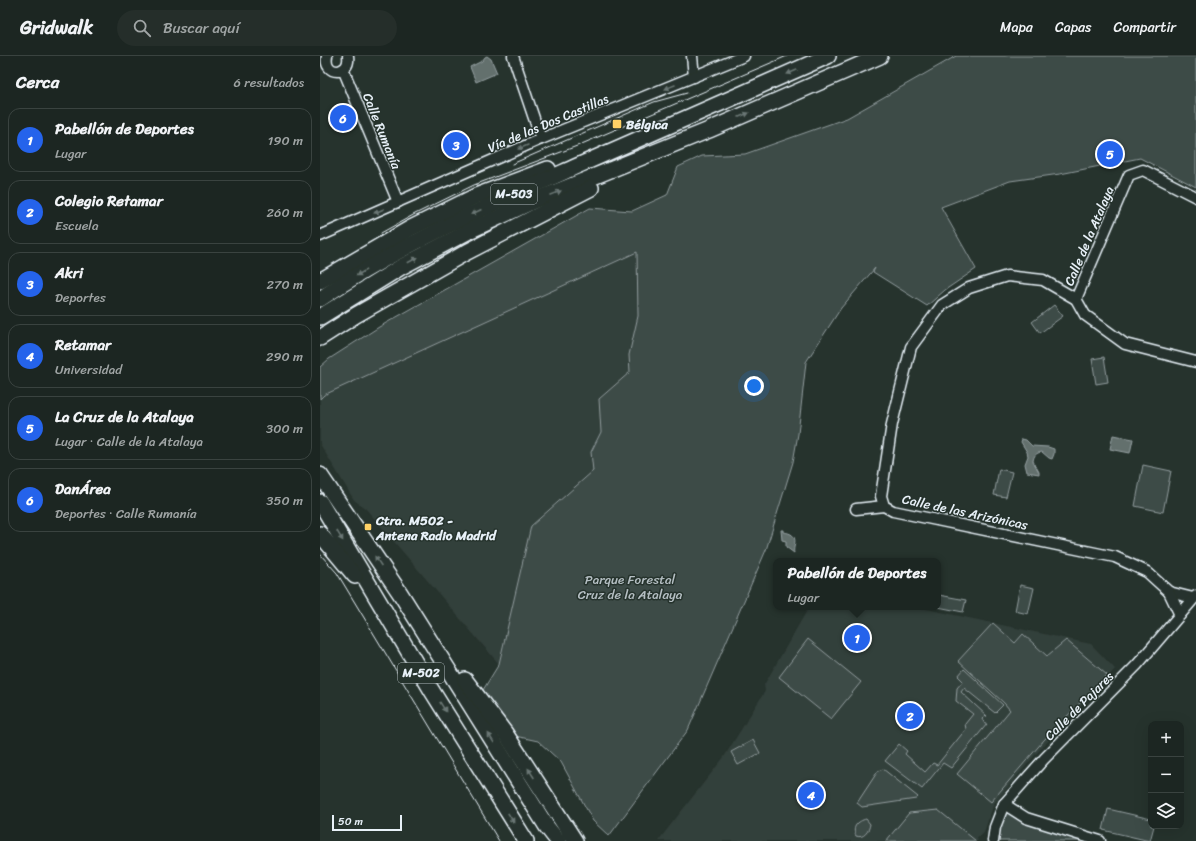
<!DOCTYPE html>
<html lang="es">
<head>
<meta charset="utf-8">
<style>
  :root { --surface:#1c2622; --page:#252e2a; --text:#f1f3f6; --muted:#a0a5a5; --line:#3a4340; --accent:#2563eb }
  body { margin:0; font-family:Sriracha,sans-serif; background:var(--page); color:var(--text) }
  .controls { position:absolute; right:12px; bottom:12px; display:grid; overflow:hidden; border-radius:8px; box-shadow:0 4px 16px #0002 }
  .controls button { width:36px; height:36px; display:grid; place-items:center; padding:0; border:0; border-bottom:1px solid var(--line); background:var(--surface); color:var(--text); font:20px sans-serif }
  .scale { position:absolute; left:12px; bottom:10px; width:70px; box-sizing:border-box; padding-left:4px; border:2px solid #e8f1f8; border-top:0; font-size:11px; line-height:14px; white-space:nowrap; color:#e8f1f8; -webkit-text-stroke:3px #26332d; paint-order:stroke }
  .you { position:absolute; left:434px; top:330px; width:14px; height:14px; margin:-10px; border:3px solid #fff; border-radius:50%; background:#1a73e8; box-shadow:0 0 0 6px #1a73e833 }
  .badge { display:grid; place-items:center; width:26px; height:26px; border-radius:50%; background:var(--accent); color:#fff; font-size:13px; font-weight:700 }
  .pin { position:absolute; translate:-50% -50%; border:2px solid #fff; box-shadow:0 1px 4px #0006 }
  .popup { position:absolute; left:453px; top:502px; width:168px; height:52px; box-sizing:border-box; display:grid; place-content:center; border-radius:8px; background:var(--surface); filter:drop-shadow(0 1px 3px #0005); font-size:13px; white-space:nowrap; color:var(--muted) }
  .popup b { font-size:15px; color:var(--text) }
  .popup::after { content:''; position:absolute; left:50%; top:100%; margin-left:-8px; border:8px solid transparent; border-top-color:var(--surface) }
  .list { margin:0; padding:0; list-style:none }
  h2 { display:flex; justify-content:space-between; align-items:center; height:52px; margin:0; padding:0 16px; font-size:17px }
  h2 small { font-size:13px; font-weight:400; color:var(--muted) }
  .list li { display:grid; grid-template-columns:26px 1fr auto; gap:12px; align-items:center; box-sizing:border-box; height:64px; margin:0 8px 8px; padding:0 8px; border:1px solid var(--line); border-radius:12px }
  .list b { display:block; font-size:15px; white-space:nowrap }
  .list p { margin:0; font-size:13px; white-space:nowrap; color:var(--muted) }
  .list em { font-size:13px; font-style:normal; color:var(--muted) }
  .icon { flex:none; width:22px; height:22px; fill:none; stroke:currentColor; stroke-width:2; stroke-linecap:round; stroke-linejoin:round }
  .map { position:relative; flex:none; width:876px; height:785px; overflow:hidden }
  header { display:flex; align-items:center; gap:24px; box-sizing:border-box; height:56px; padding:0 20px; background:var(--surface); border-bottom:1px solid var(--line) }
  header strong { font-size:19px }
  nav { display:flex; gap:22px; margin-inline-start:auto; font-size:14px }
  .search { width:280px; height:36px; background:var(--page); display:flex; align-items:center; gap:10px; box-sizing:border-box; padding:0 14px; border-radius:22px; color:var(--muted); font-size:15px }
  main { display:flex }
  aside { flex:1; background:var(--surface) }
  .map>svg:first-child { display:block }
</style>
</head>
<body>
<header>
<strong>Gridwalk</strong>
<div class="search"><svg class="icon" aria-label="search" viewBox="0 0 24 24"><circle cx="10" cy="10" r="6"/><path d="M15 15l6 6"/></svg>Buscar aquí</div>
<nav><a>Mapa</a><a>Capas</a><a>Compartir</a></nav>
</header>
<main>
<aside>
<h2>Cerca<small>6 resultados</small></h2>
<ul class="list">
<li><span class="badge">1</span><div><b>Pabellón de Deportes</b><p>Lugar</p></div><em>190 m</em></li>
<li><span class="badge">2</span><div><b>Colegio Retamar</b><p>Escuela</p></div><em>260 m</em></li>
<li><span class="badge">3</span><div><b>Akri</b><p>Deportes</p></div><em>270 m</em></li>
<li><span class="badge">4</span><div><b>Retamar</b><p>Universidad</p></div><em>290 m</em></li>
<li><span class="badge">5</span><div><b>La Cruz de la Atalaya</b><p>Lugar · Calle de la Atalaya</p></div><em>300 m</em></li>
<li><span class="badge">6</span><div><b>DanÁrea</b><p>Deportes · Calle Rumanía</p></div><em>350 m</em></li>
</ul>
</aside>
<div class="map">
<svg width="876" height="785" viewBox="0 0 876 785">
  <rect width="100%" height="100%" fill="#26332d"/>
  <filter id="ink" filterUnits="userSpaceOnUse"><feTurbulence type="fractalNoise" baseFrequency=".025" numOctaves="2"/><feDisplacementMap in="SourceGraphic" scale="8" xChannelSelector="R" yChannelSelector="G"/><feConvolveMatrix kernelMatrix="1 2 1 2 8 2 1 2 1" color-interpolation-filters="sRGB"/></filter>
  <g filter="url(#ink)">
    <g fill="#333f3a">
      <polygon points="317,196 318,260 310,316 279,343 281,376 271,396 273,415 211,470 179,608 46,453 34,444 0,388 0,343 4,339"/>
      <polygon points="489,551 597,551 771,588 795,613 716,698 674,748 664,776 657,782 658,785 338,785 404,701 445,635 444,629"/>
    </g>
    <g fill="#3e4b47" stroke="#939ea0">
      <polygon points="636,0 876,0 876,131 820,102 740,118 690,125 621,151 656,213 625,234 607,250 553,216 555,212 521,252 486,306 478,378 473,406 446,494 368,674 289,780 273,765 241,706 218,685 195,680 163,634 179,608 211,470 273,415 271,396 281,376 279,343 310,316 309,299 318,260 317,196 4,339 0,343 0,311 9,303 59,271 270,152 312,155 347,139 358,111 382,100 425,98 527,62"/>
      <polygon points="734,249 743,260 720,277 712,266"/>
      <polygon points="784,301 788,326 776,328 772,303"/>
      <polygon points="823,409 851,415 843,456 815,450"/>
      <polygon points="679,413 692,416 686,441 674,439"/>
      <polygon points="700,529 714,532 708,558 695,555"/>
      <polygon points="619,539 646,544 643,556 618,551"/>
      <polygon points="673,567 695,587 703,578 727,600 746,584 787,619 724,684 671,746 637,718 690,654 684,647 638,605"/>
      <polygon points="488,583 541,626 511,663 459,621"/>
      <polygon points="644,613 683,649 675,657 644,632 641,636 667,660 664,661 662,663 665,668 667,668 631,712 623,707 602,733 565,705 579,688 587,695 585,698 605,716 613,707 617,709 646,673 645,668 653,658 636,645 637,632 643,625 638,620"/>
      <polygon points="433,684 440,697 418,709 411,696"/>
      <polygon points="563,713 598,741 596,743 542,751 537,747 558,715"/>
      <polygon points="788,753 831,763 831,770 834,770 830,785 783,774"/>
      <polygon points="618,754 656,785 566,785 589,757"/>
      <polygon points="687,755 770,785 678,785 681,765"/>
      <path d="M546,763L550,768C549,775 544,783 536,780C531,771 538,765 546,763Z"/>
    </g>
    <g fill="#636f6d" stroke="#98a3a5">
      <polygon points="167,0 171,3 177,17 156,26 150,11 162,5 165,1"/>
      <polygon points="793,379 813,383 810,397 790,393"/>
      <path d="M702,383L706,384L712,390L728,391L734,393V398L732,403L729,402L722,396C716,397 714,399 713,405L719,416V418L707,416L705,408L708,400L707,396L701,386Z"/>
      <path d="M461,474H463V476C482,478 472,490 474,497L466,491V485L462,484Z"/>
    </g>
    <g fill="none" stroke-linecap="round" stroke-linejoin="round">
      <g stroke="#e8f1f8" stroke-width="13">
        <g id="minor">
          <path d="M7,0C3,20 31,20 28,0"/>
          <polyline points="193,0 221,83"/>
          <polyline points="372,0 374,21"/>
          <polyline points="23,13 78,146"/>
          <polyline points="0,180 221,83 424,0"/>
          <polyline points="756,243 809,119 823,114 876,141"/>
          <polyline points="536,453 564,450"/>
          <polyline points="849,536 873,542"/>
          <polyline points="860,559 849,536 827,516 795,501 573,455 564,450 561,440 572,368 591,291 622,249 649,232 687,220 723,224 756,243 765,259 805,288 876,306"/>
          <polyline points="684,748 706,762 780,785"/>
          <polyline points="673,785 675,771 684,748 724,703 817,609 876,540"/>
        </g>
      </g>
      <g stroke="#e8f1f8" stroke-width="18">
        <g id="highway">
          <polyline points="0,225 91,172 156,140 228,113"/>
          <path d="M0,243C79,189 168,150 255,111C339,74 423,37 508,0"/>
          <polyline points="0,261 81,211 149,175 216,144 389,74 560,0"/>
          <polyline points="0,282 36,259 147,196 271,132"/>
          <polyline points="0,419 80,537 227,771 238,785"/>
          <polyline points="0,446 112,635 206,785"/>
          <polyline points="0,478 35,520"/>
          <polyline points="145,624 185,677 255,785"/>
        </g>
      </g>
      <use href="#minor" stroke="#26332d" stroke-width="10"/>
      <use href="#highway" stroke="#26332d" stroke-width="15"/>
      <g stroke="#e8f1f8" stroke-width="1">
        <polyline points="192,108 334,46 367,37"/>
        <polyline points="61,177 95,158 154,129 257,90 467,0"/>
        <polyline points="0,498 17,517 179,785"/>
      </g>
    </g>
    <defs><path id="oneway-solid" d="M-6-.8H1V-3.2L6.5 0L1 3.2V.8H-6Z"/></defs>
    <g fill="#6a7674">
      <use href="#oneway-solid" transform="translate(472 16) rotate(157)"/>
      <use href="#oneway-solid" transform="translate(350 31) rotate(158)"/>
      <use href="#oneway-solid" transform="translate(424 59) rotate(-23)"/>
      <use href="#oneway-solid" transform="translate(203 91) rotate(157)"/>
      <use href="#oneway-solid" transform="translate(236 137) rotate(-22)"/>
      <use href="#oneway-solid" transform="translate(59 155) rotate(157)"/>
      <use href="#oneway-solid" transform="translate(156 156) rotate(155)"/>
      <use href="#oneway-solid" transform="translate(93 204) rotate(-28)"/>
      <use href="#oneway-solid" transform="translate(41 217) rotate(149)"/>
      <use href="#oneway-solid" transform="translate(20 480) rotate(59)"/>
      <use href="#oneway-solid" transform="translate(58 505) rotate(-124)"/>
      <use href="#oneway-solid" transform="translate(123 651) rotate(58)"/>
      <use href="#oneway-solid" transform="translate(171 682) rotate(-122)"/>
      <use href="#oneway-solid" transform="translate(211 717) rotate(-123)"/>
      <use href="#oneway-solid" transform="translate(191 762) rotate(58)"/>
    </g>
  </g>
  <g fill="#ffd166" stroke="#26332d" stroke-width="1.5">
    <rect x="292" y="63" width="10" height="10" rx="2"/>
    <rect x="44" y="467" width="8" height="8" rx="2"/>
  </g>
  <g text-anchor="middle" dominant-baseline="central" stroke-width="3" stroke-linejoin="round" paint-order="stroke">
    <g fill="#26332d" stroke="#aeb8bb" stroke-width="1">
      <rect x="171" y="128" width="46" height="20" rx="3"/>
      <rect x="78" y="607" width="46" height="20" rx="3"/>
    </g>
    <g font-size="12" font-weight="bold" fill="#e8f1f8">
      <text x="194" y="138">M-503</text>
      <text x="101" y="617">M-502</text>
    </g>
    <g font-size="13" fill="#e8f1f8" stroke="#26332d">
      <text transform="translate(228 67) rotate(-23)">Vía de las Dos Castillas</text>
      <text transform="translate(62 75) rotate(68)">Calle Rumanía</text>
      <text transform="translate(769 180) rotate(-67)">Calle de la Atalaya</text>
      <text transform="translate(645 456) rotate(12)">Calle de las Arizónicas</text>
      <text transform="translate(759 650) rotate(-45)">Calle de Pajares</text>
    </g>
    <g font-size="13" font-weight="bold" fill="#e8f1f8" stroke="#26332d" text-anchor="start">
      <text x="306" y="68">Bélgica</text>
      <text x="56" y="464">Ctra. M502 -<tspan x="56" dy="15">Antena Radio Madrid</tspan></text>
    </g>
    <g font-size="13" fill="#b5bfc3" stroke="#26332d">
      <text x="310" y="523">Parque Forestal<tspan x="310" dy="15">Cruz de la Atalaya</tspan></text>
    </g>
  </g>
</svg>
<div class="controls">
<button>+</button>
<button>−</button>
<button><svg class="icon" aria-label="layers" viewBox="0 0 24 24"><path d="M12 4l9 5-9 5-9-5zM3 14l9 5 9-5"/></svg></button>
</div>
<div class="scale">50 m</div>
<div class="you"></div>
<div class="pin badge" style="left:537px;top:582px">1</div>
<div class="popup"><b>Pabellón de Deportes</b>Lugar</div>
<div class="pin badge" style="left:590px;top:660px">2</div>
<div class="pin badge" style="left:136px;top:89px">3</div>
<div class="pin badge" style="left:491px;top:739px">4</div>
<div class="pin badge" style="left:790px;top:98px">5</div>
<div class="pin badge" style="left:23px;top:62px">6</div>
</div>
</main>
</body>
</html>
